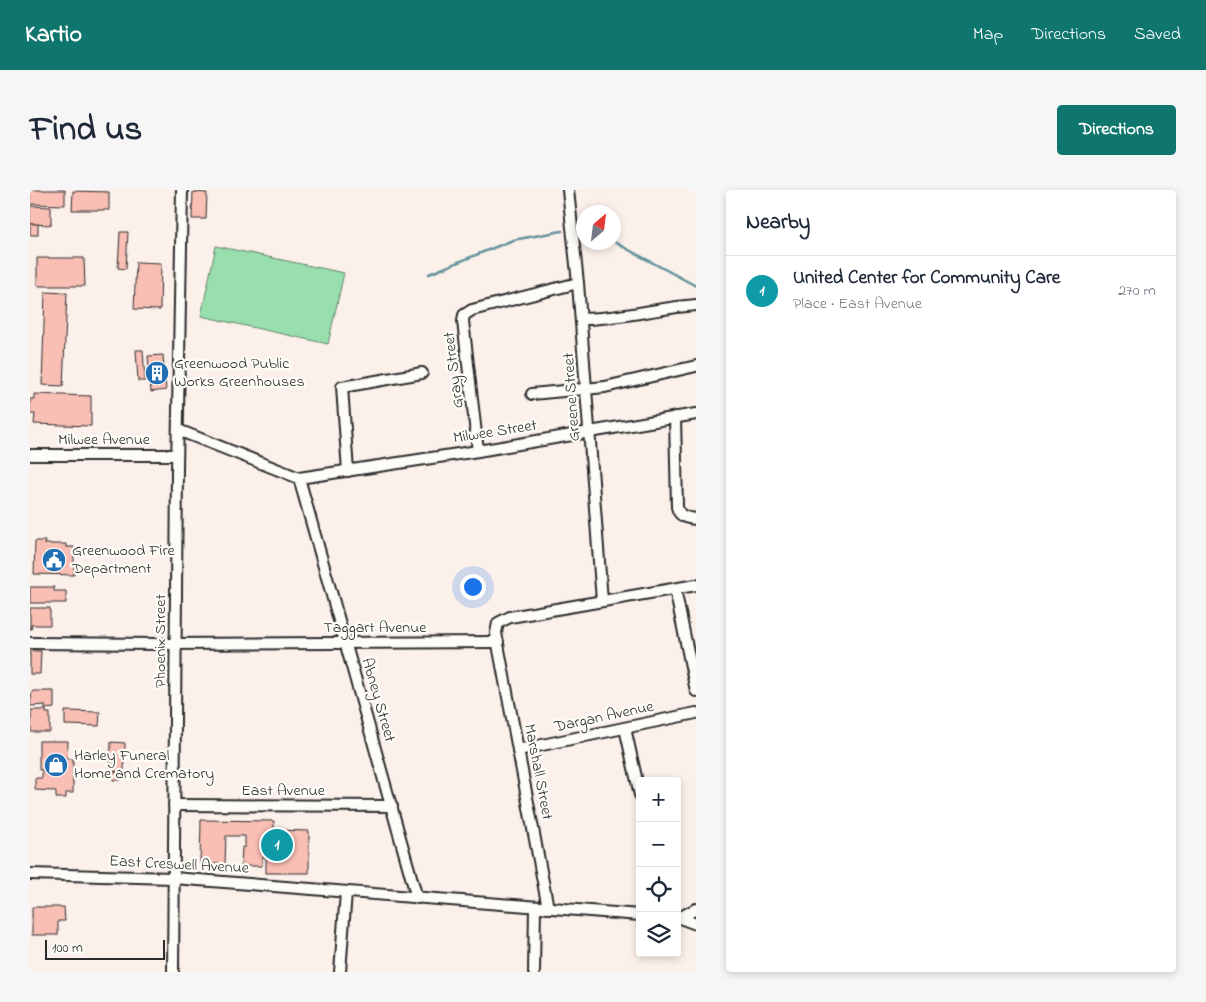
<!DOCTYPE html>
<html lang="en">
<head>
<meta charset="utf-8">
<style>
  :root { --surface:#fff; --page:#f6f6f7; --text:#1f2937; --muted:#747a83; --line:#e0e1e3; --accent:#0f766e }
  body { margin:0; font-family:"Indie Flower",sans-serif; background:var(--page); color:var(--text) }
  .controls { position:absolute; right:15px; bottom:15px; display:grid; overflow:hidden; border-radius:5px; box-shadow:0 2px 8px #0003 }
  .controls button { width:45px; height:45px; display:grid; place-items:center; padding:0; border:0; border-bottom:1px solid var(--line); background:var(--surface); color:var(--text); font:25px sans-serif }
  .compass { position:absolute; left:546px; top:15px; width:45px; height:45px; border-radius:50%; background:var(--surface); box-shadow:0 2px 8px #0003; rotate:28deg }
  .scale { position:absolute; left:15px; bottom:12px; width:120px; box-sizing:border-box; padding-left:5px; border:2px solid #2b2b2b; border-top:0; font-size:14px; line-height:18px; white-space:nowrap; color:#2b2b2b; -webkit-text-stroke:4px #fdfcf7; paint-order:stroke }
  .you { position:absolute; left:442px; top:396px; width:18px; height:18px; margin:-12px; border:4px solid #fff; border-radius:50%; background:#1a73e8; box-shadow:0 0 0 8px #1a73e833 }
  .badge { display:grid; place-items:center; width:32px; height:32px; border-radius:50%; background:var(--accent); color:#fff; font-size:16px; font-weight:700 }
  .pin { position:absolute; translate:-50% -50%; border:2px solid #fff; box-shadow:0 1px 5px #0006 }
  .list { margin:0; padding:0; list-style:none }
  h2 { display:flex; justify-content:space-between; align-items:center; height:65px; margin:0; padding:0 20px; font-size:21px }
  h2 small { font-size:16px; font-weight:400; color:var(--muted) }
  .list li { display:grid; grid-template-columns:32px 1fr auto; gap:15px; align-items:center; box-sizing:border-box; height:70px; padding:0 20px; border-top:1px solid var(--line) }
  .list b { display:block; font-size:19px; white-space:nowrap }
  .list p { margin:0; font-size:16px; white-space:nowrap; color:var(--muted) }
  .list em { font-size:16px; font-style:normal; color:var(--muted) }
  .icon { flex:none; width:28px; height:28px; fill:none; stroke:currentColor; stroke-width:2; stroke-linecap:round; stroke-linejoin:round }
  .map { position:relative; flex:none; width:666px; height:782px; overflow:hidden; border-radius:5px }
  header { display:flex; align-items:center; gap:30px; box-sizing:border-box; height:70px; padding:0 25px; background:var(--accent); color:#fff }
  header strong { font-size:24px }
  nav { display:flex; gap:28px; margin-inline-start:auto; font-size:18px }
  .intro { display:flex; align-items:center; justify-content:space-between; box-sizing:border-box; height:120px; padding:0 30px }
  h1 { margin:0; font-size:35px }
  .button { padding:12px 22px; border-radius:5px; background:var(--accent); color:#fff; font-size:18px; font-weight:700 }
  main { display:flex; gap:30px; padding:0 30px }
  aside { flex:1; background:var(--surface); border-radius:5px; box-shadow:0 2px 8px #0003 }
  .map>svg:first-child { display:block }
</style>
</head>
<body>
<header>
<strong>Kartio</strong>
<nav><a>Map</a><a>Directions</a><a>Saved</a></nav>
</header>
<div class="intro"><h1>Find us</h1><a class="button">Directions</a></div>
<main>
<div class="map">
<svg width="666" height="782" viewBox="0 0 666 782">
  <rect width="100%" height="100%" fill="#fcf0ea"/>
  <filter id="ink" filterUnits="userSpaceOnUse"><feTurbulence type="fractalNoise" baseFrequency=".02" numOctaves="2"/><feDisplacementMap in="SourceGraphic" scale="10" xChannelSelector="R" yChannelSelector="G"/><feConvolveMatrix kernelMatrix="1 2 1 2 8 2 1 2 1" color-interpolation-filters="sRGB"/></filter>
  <g filter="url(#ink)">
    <polygon fill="#98dfad" stroke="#62856c" points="186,56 314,83 298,154 171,126"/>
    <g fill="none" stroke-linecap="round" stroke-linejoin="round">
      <g stroke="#63929c" stroke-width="2.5">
        <polyline points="548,40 554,41"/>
        <polyline points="584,52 666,96"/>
        <polyline points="399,84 483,50 532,41"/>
      </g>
    </g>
    <g fill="#f9beb4" stroke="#2b2b2b">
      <polygon points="0,0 35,0 35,15 0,14"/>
      <polygon points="43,1 79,2 79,20 42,20"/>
      <polygon points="163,2 177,3 176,29 162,29"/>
      <polygon points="0,16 21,17 21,35 0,34"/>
      <rect x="0" y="34" width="8" height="11"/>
      <polygon points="90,42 98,42 96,79 88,78"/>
      <polygon points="7,68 54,68 55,96 7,96"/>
      <polygon points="106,72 131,73 130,120 104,119"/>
      <polygon points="15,102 37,103 33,196 12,195"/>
      <polygon points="106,160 113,160 115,191 108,191"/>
      <polygon points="133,165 136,200 121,202 118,166"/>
      <polygon points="4,204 61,206 61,236 4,234 5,224 0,224 0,209 4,209"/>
      <polygon points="5,351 15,351 14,354 36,354 36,357 44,357 44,385 4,384"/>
      <polygon points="0,397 24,397 24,401 36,401 36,413 0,413"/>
      <polygon points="0,418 20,418 20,435 1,435 2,439 0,439"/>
      <polygon points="0,461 11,461 10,484 0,484"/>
      <polygon points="2,501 24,501 24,518 15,519 15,515 0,516"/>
      <polygon points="1,520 16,520 16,523 20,523 20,542 1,542"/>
      <polygon points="35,521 70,522 69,536 35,535"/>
      <polygon points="9,551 38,551 37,569 43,569 43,603 36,603 36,608 26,608 26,601 5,600 5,588 12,588 12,580 9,580"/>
      <polygon points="81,552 95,553 94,582 80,581"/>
      <polygon points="83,582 90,583 90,590 83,590"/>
      <polygon points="171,630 244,631 244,640 279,641 279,683 236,683 236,667 232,667 232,676 211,676 212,657 215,657 215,646 196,646 195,674 170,674"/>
      <polygon points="2,717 34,717 35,731 28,731 28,745 2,745"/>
    </g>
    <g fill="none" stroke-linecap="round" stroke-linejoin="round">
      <g stroke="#2b2b2b" stroke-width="14">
        <g id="minor">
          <polyline points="538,0 548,93 572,411"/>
          <path d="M551,129C589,129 627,118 666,115"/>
          <polyline points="502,204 575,197 666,176"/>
          <path d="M645,227L647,317C649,327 657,328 666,329"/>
          <polyline points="148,240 269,288"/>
          <polyline points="448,261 433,131 434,125 442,120 548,93"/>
          <polyline points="0,265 147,265"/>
          <polyline points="318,281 312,197 392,183"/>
          <polyline points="269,288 387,708"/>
          <polyline points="269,288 448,261 666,224"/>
          <polyline points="645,399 666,501"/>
          <polyline points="0,453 130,454 468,452"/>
          <polyline points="595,538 610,605"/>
          <polyline points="488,560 666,523"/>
          <polyline points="144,615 362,616"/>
          <polyline points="0,684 143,688 610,725"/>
          <polyline points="518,718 470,465 466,443 468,433 480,427 666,395"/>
          <polyline points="647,727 666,734"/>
          <polyline points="651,727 666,719"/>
          <polyline points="143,782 147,278 152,0"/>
          <polyline points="310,782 316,702"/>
          <polyline points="504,782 505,717"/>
        </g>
      </g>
      <use href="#minor" stroke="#fdfcf7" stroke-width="10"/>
    </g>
  </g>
  <defs>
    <g id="building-disc" transform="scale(1.25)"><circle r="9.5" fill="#1f6fb2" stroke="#fdfcf7"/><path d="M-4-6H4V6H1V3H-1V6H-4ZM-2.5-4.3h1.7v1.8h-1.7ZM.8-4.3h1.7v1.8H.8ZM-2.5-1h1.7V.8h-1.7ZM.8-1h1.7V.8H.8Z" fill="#fff"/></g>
    <g id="civic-disc" transform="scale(1.25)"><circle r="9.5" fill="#1f6fb2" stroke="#fdfcf7"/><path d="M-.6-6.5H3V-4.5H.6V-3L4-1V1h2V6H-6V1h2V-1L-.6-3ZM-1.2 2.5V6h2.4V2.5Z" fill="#fff"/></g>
    <g id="shop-disc" transform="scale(1.25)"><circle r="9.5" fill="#1f6fb2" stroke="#fdfcf7"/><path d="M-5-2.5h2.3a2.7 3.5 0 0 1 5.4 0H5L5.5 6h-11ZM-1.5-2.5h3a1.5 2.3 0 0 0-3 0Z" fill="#fff"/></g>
  </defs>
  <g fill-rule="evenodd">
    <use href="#building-disc" x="127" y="183"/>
    <use href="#civic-disc" x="24" y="370"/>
    <use href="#shop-disc" x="26" y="575"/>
  </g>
  <g text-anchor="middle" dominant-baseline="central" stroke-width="4.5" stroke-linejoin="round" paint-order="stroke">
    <g font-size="16" fill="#2b2b2b" stroke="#fdfcf7" text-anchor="start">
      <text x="144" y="174">Greenwood Public<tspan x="144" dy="18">Works Greenhouses</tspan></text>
      <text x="42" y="361">Greenwood Fire<tspan x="42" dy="18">Department</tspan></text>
      <text x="44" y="566">Harley Funeral<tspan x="44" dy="18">Home and Crematory</tspan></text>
    </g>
    <g font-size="16" fill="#2b2b2b" stroke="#fdfcf7">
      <text transform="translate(424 180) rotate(-97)">Gray Street</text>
      <text transform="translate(542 207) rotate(-94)">Greene Street</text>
      <text transform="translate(465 242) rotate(-9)">Milwee Street</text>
      <text x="74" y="250">Milwee Avenue</text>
      <text x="345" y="438">Taggart Avenue</text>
      <text transform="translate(131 451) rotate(-90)">Phoenix Street</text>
      <text transform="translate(348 510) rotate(74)">Abney Street</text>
      <text transform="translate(574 527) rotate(-12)">Dargan Avenue</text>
      <text transform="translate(508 582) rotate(79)">Marshall Street</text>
      <text x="253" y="601">East Avenue</text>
      <text transform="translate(149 675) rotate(3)">East Creswell Avenue</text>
    </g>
  </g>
</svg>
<div class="controls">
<button>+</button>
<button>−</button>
<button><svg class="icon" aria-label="locate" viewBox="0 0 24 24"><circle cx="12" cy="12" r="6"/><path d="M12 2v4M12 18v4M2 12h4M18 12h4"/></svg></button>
<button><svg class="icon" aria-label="layers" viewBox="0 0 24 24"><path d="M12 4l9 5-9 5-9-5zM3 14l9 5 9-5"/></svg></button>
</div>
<svg class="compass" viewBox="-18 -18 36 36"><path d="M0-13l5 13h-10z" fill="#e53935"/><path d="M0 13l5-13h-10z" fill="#747a83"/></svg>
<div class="scale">100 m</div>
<div class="you"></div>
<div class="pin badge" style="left:247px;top:655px;background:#0f9aa8">1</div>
</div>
<aside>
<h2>Nearby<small></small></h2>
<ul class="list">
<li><span class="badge" style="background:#0f9aa8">1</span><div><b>United Center for Community Care</b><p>Place · East Avenue</p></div><em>270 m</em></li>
</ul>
</aside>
</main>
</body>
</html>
